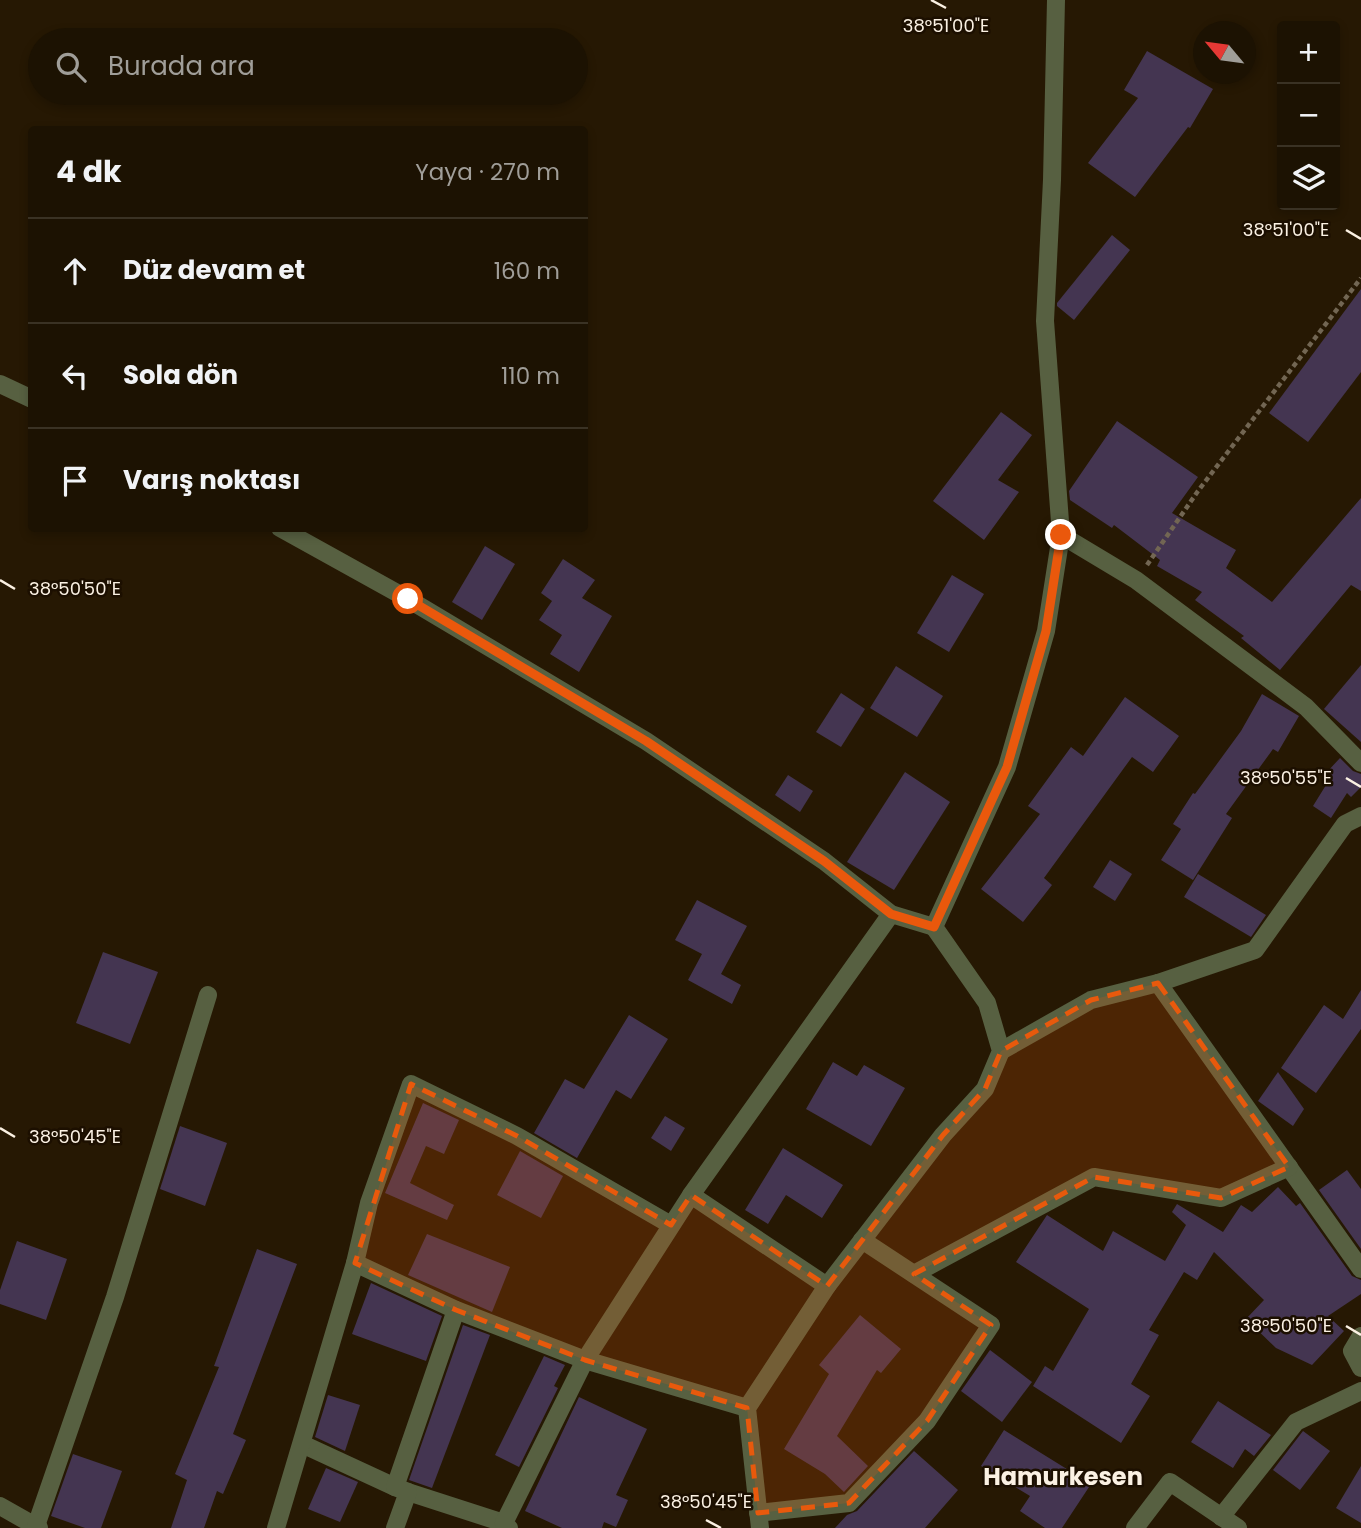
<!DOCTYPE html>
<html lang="tr">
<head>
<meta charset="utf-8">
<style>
  :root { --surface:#1c1202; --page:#292011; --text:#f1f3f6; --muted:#a09e99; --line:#3a3224 }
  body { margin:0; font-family:Poppins,sans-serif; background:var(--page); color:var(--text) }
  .controls { position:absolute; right:21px; top:21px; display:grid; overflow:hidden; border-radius:7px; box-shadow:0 4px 10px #0003 }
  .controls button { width:63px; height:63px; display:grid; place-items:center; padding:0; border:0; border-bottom:2px solid var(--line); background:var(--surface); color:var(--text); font:35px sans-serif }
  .compass { position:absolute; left:1193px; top:21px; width:63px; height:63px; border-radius:50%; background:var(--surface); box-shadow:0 4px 10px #0003; rotate:299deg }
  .stop { position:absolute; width:21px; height:21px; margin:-16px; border:5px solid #ea580c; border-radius:50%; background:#fff }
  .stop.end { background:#ea580c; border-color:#fff; box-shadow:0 2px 7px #0008 }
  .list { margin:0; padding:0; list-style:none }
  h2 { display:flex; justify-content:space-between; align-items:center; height:91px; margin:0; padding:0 28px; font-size:30px }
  h2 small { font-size:23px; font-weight:400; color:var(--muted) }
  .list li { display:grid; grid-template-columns:46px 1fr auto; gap:21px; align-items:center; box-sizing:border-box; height:105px; padding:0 28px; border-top:2px solid var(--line) }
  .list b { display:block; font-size:26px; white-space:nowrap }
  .list em { font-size:23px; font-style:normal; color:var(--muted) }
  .icon { flex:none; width:38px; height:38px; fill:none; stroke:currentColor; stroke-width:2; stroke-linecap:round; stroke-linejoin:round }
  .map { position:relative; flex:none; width:1361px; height:1528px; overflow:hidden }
  .search { position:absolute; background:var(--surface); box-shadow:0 4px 10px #0003; left:28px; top:28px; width:560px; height:77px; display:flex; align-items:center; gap:18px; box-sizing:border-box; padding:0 24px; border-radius:38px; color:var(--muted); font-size:26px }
  .panel { position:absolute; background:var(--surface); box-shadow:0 4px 10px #0003; left:28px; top:126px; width:560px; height:406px; border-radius:7px }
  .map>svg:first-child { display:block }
</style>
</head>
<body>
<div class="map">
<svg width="1361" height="1528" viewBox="0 0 1361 1528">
  <rect width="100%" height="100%" fill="#261803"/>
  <g fill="#443551">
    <polygon points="1147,51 1213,89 1190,128 1188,127 1135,197 1088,163 1138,98 1124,90"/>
    <polygon points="1112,235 1130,250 1074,320 1057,306 1057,303"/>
    <polygon points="1361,289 1361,372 1308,442 1269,413"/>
    <polygon points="1001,412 1032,435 998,480 1019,492 984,540 933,501"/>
    <polygon points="1117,421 1198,477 1172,513 1236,550 1226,568 1272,602 1361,498 1361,591 1351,585 1280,670 1241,638 1244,636 1195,600 1202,592 1157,566 1160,560 1114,525 1112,528 1070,500 1069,491"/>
    <polygon points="485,546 515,564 482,620 452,602"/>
    <polygon points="563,559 595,580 582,598 612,616 579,672 550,654 562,635 539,620 552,601 541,593"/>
    <polygon points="952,575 984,594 949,652 917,633"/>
    <polygon points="1361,665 1361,742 1324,709"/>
    <polygon points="896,666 943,696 917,737 870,708"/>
    <polygon points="841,693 865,709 841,747 816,732"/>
    <polygon points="1262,694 1299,716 1278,752 1273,749 1226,814 1232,818 1193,880 1161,860 1181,829 1173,824 1193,793 1195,794 1241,731"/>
    <polygon points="1125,697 1179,736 1153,772 1132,757 1044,878 1052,885 1023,922 981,889 1040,814 1028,806 1071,747 1083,756"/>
    <polygon points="1340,758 1353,771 1361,774 1361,787 1351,797 1347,793 1331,818 1313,806 1331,777 1326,773"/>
    <polygon points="905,772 950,802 894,890 847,862"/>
    <polygon points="788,775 813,791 800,812 775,795"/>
    <polygon points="1110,860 1132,874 1115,901 1093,887"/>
    <polygon points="1198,874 1266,915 1251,937 1184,897"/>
    <polygon points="697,900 747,926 721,974 741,985 732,1004 688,980 702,954 675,940"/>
    <polygon points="103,952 158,972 130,1044 76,1023"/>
    <polygon points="1361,990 1361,1029 1316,1093 1281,1068 1324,1005 1343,1019"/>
    <polygon points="629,1015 668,1039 631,1099 616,1090 577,1158 534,1133 565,1079 584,1089"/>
    <polygon points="833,1062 857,1076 864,1065 905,1088 871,1146 806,1109"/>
    <polygon points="1278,1072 1304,1109 1293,1126 1258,1101"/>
    <polygon points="423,1103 459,1120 444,1154 426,1146 410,1183 454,1205 447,1220 385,1193"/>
    <polygon points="665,1116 685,1128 671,1151 651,1138"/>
    <polygon points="180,1126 227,1143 205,1206 160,1189"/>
    <polygon points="783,1148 843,1185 822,1218 786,1195 768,1224 745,1210"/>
    <polygon points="520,1151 563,1176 541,1218 497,1195"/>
    <polygon points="1347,1170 1361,1189 1361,1249 1319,1190"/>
    <polygon points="1278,1187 1296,1206 1300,1203 1352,1276 1361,1280 1361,1294 1328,1316 1344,1331 1312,1365 1276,1348 1246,1319 1264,1300 1214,1252 1197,1280 1184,1272 1149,1330 1159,1335 1131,1384 1150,1396 1121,1443 1033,1386 1045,1366 1053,1371 1089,1309 1016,1262 1047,1215 1103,1251 1113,1231 1165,1261 1186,1225 1172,1212 1177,1204 1223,1232 1241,1205 1252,1212"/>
    <polygon points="427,1234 510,1267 492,1312 408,1275"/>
    <polygon points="17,1241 67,1259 46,1320 0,1304 0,1290"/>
    <polygon points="257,1249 297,1264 233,1434 246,1440 223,1494 217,1491 204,1528 171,1528 187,1480 175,1474 219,1367 214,1366"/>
    <polygon points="371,1283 442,1316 426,1361 352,1334"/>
    <polygon points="860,1315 901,1349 881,1373 877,1370 837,1436 868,1466 844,1492 825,1474 784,1449 829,1374 819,1365"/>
    <polygon points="463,1325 490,1335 432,1488 409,1480"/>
    <polygon points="990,1350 1032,1382 1002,1422 961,1391"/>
    <polygon points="544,1356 565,1365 554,1386 558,1388 519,1467 495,1455"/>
    <polygon points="328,1395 360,1405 345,1451 315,1437"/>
    <polygon points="579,1397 647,1429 616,1495 628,1500 616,1527 604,1522 602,1528 562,1528 525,1511"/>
    <polygon points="1218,1401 1271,1435 1254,1456 1245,1449 1233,1468 1191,1442"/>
    <polygon points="1004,1430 1091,1484 1062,1528 1045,1528 1020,1511 1030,1496 981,1466"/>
    <polygon points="1303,1431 1330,1451 1300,1490 1273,1470"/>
    <polygon points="914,1451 958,1490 925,1528 835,1528 847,1515 857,1511"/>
    <polygon points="73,1454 122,1471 101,1528 85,1528 51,1516"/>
    <polygon points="1361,1466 1361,1523 1336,1508"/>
    <polygon points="326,1468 358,1482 340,1522 308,1509"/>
  </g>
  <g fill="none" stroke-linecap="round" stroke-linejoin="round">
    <polyline stroke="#726653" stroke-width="4.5" stroke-dasharray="5 3.5" stroke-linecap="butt" points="1147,565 1198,491 1361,278"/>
    <g stroke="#576041" stroke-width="18">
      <polyline points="0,384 32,399"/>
      <polyline points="280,528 408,599 646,741 824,861 891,914 934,927"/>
      <polyline points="1061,535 1136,580 1306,707 1361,763"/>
      <polyline points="1158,983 1361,1269"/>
      <polyline points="1001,1051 1091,1000 1158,983 1255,950 1345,824 1361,816"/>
      <polyline points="691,1195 827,1286"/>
      <polyline points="355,1263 456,1310 585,1360 747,1408"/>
      <polyline points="914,1274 1094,1177 1221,1198 1289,1167"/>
      <polyline points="1361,1336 1352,1351 1361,1368"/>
      <polyline points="302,1444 395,1487"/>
      <polyline points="408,1492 504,1523"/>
      <polyline points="0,1506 39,1528"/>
      <polyline points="758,1513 849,1503 927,1421 991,1325 862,1240"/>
      <polyline points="1221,1517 1296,1422 1361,1391"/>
      <polyline points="36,1526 115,1297 208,995"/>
      <polyline points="276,1528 355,1263 369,1203 411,1084 517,1136 671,1225"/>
      <polyline points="395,1528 408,1492 395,1487 456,1310"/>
      <polyline points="509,1528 504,1523 585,1360 691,1195 891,914"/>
      <polyline points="760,1528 747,1408 827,1286 943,1135 985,1089 1001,1051 987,1003 934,927 1007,767 1046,631 1061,535 1045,321 1052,180 1056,0"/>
      <polyline points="1135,1528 1170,1482 1238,1528"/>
    </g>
  </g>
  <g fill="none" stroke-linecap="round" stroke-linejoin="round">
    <polyline stroke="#ea580c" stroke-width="9" points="408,599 646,741 824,861 891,914 934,927 1007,767 1046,631 1061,535"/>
  </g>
  <path fill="#e8590c" fill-opacity="0.2" stroke="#e8590c" stroke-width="5" stroke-dasharray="14 9" stroke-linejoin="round" d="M1158,983L1289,1167L1221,1198L1094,1177L914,1274L991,1325L927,1421L849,1503L758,1513L747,1408L585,1360L456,1310L355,1263L411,1084L517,1136L671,1225L691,1195L827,1286L943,1135L985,1089L1001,1051L1091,1000Z"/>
  <path fill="none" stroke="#fbf1e3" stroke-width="2.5" d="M931,0L946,8M1346,230L1361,239M0,580L15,589M1346,778L1361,787M0,1128L15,1137M1346,1326L1361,1335M706,1520L721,1528"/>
  <g text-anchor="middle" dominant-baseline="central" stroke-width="5" stroke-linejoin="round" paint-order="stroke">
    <g font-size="24" font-weight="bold" fill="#fbf1e3" stroke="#1c0f00">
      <text x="1063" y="1476">Hamurkesen</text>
    </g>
  </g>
  <g font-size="18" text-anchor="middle" fill="#fbf1e3" stroke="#1c0f00" stroke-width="5" stroke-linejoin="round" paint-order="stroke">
    <text x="946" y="32">38°51'00"E</text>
    <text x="1286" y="236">38°51'00"E</text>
    <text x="75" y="595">38°50'50"E</text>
    <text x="1286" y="784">38°50'55"E</text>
    <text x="75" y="1143">38°50'45"E</text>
    <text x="1286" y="1332">38°50'50"E</text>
    <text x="706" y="1508">38°50'45"E</text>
  </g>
</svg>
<div class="controls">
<button>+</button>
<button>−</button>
<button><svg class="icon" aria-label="layers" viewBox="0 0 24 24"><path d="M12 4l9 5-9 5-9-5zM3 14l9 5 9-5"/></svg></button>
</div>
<svg class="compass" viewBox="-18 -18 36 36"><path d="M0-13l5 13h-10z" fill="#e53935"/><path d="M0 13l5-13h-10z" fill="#a09e99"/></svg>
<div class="stop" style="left:408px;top:599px"></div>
<div class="stop end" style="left:1061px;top:535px"></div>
<div class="search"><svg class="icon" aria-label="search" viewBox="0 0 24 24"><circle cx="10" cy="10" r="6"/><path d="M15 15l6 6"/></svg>Burada ara</div>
<section class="panel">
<h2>4 dk<small>Yaya · 270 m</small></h2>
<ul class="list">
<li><svg class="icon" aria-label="ahead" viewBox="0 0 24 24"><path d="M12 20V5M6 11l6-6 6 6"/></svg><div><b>Düz devam et</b></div><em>160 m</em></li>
<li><svg class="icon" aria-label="left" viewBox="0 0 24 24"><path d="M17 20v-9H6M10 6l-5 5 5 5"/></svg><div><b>Sola dön</b></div><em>110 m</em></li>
<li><svg class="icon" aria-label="arrive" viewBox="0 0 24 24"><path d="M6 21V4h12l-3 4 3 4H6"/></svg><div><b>Varış noktası</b></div></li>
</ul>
</section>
</div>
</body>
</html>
